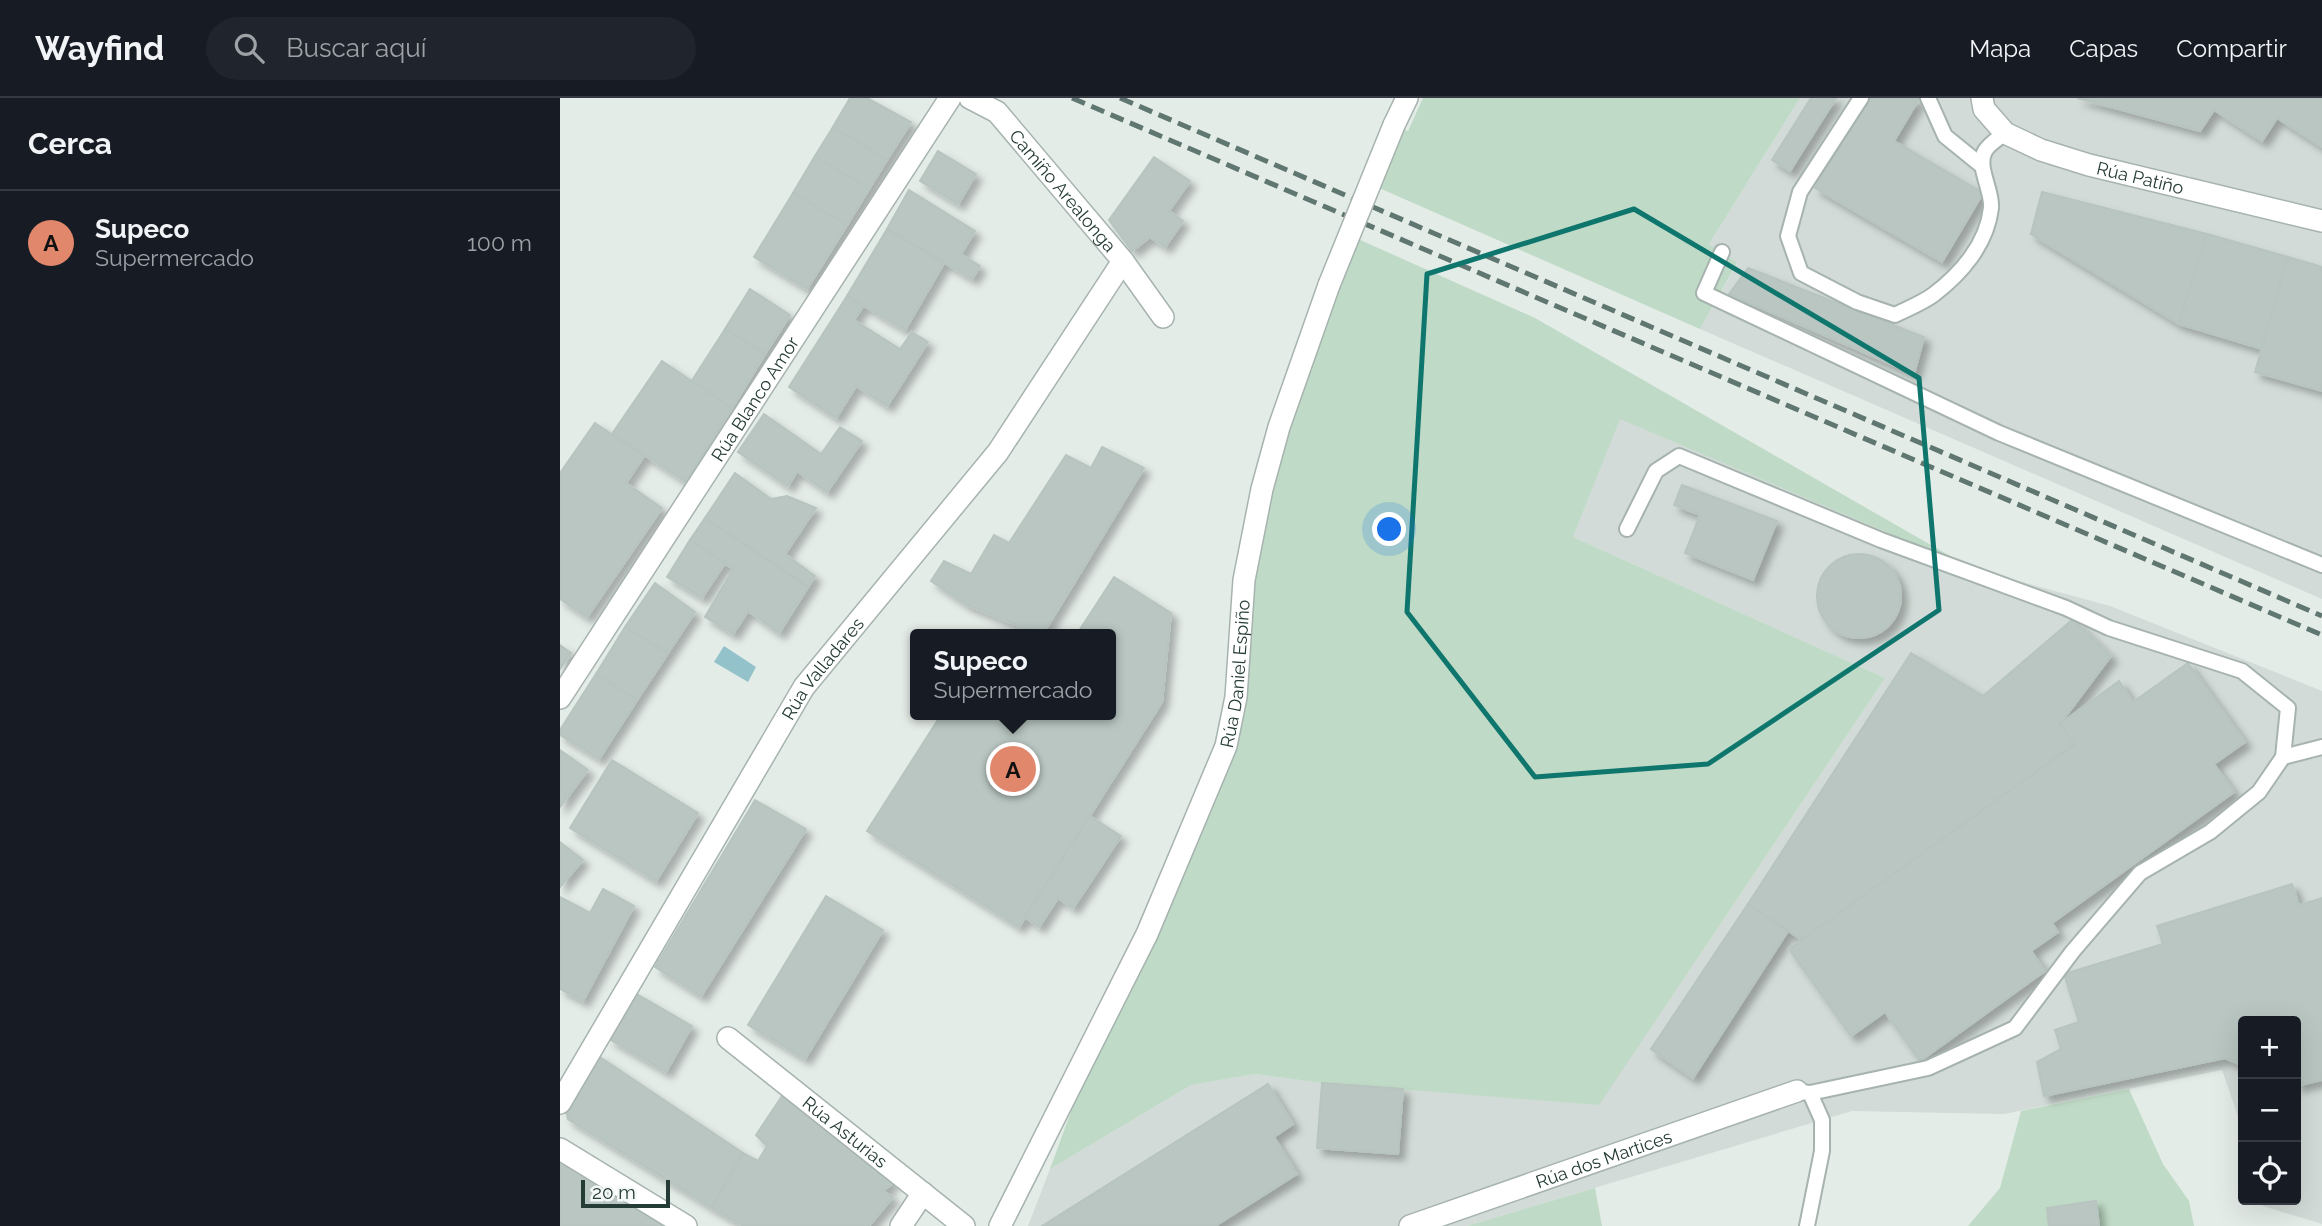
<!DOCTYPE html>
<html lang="es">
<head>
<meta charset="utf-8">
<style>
  :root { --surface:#171b24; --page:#20242c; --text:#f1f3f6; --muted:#9ea1a6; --line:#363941; --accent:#e1876c }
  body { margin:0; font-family:Raleway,sans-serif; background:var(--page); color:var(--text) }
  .controls { position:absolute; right:21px; bottom:21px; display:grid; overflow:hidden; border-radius:7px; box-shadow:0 7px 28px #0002 }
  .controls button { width:63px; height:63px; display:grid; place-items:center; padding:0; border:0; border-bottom:2px solid var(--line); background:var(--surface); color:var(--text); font:35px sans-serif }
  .scale { position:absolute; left:21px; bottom:18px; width:89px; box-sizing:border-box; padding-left:7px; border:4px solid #253b35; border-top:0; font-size:19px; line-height:24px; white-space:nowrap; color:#253b35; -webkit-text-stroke:5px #f4f8f6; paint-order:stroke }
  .you { position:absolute; left:830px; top:432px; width:24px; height:24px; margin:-18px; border:5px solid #fff; border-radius:50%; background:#1a73e8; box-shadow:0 0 0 10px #1a73e833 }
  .badge { display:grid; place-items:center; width:46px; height:46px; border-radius:50%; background:var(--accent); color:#111; font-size:23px; font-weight:700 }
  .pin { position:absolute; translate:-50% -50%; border:4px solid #fff; box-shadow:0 2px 7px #0006 }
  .popup { position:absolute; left:350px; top:531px; width:206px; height:91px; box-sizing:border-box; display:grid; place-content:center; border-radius:7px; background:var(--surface); filter:drop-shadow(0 2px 5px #0005); font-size:23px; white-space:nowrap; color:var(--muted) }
  .popup b { font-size:26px; color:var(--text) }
  .popup::after { content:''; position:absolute; left:50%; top:100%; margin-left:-14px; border:14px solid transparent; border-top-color:var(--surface) }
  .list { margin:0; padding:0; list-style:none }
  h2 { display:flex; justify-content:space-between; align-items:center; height:91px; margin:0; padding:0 28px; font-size:30px }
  h2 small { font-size:23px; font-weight:400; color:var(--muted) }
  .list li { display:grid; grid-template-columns:46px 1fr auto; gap:21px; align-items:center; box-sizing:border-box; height:105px; padding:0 28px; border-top:2px solid var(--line) }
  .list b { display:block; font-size:26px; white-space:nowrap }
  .list p { margin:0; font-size:23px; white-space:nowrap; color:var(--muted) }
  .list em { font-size:23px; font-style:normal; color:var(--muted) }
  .icon { flex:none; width:38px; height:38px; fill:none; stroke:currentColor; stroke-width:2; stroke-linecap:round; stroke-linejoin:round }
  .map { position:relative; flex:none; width:1762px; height:1128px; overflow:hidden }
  header { display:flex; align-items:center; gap:42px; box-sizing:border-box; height:98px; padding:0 35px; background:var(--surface); border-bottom:2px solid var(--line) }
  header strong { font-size:33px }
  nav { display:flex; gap:38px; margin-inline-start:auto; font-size:24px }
  .search { width:490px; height:63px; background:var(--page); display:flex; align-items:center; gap:18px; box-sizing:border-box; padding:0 24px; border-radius:38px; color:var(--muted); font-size:26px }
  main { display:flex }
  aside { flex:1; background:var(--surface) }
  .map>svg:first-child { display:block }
</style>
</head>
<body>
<header>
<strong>Wayfind</strong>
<div class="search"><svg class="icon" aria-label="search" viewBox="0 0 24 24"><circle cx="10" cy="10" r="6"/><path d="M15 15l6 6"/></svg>Buscar aquí</div>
<nav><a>Mapa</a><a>Capas</a><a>Compartir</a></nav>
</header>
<main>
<aside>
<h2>Cerca<small></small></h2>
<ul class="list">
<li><span class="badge">A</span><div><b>Supeco</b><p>Supermercado</p></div><em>100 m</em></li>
</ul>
</aside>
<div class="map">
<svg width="1762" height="1128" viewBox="0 0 1762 1128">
  <defs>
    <filter id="shadow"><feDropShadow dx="6" dy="6" stdDeviation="3.5" flood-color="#0004"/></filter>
  </defs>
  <rect width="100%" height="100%" fill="#e4ece8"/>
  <g fill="#d2dbd7">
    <polygon points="1240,0 1762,0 1762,501 1140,231 1177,166 1149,146"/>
    <polygon points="1060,320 1411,470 1550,508 1762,593 1762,1126 1703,1108 1702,1102 1736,1102 1736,923 1683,923 1683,1033 1662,972 1444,1016 1292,1013 907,1128 468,1128 490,1071 631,987 695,976 762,985 1039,1006 1325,580 1013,439"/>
  </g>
  <g fill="#bfdac6">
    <polygon points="863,0 1240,0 1149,146 1177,165 1140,231 810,86 834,27 848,33"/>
    <polygon points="789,137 975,220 1411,470 1060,321 1013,439 1325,580 1039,1007 762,985 695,976 631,987 490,1071 545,920 666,648 702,391"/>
    <polygon points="1569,991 1603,1066 1629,1103 1634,1128 1408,1128 1440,1090 1461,1013"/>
    <polygon points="1035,1090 1042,1128 907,1128"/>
  </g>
  <polygon fill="#93c2ca" points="164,548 196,569 188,584 154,564"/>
  <g fill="#b9c6c1" stroke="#b7c4bf" stroke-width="2" filter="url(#shadow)">
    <polygon points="290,0 307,0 351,24 327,62 273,29"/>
    <polygon points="1251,0 1276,0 1230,73 1212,62"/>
    <polygon points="1308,0 1359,1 1334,43 1423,95 1382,164 1255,90"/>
    <polygon points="1517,0 1762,0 1762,49 1717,20 1702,43 1654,12 1640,33"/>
    <polygon points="273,29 327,62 309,91 255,58"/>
    <polygon points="378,53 416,76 398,106 360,83"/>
    <polygon points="255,58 309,91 287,127 233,95"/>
    <polygon points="594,59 630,83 609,113 623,123 605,149 590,139 572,153 549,122"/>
    <polygon points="349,92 415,133 401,156 420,168 412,181 327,131"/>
    <polygon points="1482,94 1647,136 1619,226 1471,136"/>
    <polygon points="233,95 287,127 247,191 194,159"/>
    <polygon points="327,131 384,165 345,232 287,198"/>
    <polygon points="1647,136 1728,159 1702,251 1619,226"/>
    <polygon points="1728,159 1762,169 1762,293 1695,274"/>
    <polygon points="1188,170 1364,239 1354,276 1169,196"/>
    <polygon points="190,191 230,217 205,256 165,231"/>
    <polygon points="287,198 303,208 294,222 340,251 352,234 368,244 327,308 296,288 276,320 229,289"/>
    <polygon points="165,231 205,256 172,310 131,284"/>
    <polygon points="102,263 172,310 126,384 52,336"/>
    <polygon points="204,316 261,356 280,329 302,343 267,394 237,373 228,388 178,354"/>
    <polygon points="35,325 84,358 66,385 102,410 27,519 0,501 0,375"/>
    <polygon points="542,349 584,370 483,536 478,536 407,507 371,483 384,463 411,476 434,437 449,445 506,357 531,370"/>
    <polygon points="175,375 211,401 227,398 256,410 225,456 255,478 248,489 145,420"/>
    <polygon points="1122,387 1217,423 1193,482 1125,455 1140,417 1114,407"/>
    <polygon points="145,420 248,489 219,535 188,513 173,536 145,519 173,471 130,442"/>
    <polygon points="130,442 165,465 142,500 107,479"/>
    <circle cx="1299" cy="498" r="42"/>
    <polygon points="554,479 611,515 602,604 459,829 307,733 381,617 462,617 465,619 466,617 551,617 551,536 517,536"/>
    <polygon points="95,485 135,514 108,555 65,529"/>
    <polygon points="1513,521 1551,558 1500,626 1515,646 1242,842 1188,806 1351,555 1423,598"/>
    <polygon points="65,529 108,555 77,602 36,576"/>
    <polygon points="0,547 11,555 0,571"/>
    <polygon points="1628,565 1685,644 1654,666 1674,694 1492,825 1498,834 1471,853 1485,873 1360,963 1325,914 1291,938 1229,851 1515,646 1500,626 1559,583 1573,604"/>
    <polygon points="36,576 77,602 39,661 0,637 0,632"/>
    <polygon points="0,652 28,672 0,709"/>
    <polygon points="52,662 138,715 96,783 10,730"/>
    <polygon points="195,702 246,731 141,898 95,869"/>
    <polygon points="530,718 561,738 513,810 498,800 479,829 465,819"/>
    <polygon points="0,744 23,762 0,789"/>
    <polygon points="1732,786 1739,807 1762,800 1762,982 1736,988 1736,923 1683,923 1683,968 1665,960 1484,998 1477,964 1501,951 1495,932 1519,924 1504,876 1603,846 1597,828"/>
    <polygon points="43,791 74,808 23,903 0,891 0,799 30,815"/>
    <polygon points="266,798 323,832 245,961 188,927"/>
    <polygon points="1188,806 1228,833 1133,980 1091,951"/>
    <polygon points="75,895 132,928 106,974 49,941"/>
    <polygon points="37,957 183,1055 152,1110 8,1021 5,1007"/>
    <polygon points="762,985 843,991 838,1056 757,1050"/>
    <polygon points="708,986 733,1026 714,1039 737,1076 655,1128 482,1128"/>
    <polygon points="224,995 334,1084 323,1093 333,1099 309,1128 183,1128 152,1110 183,1055 198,1063 207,1048 196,1037"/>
    <polygon points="0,1059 103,1128 0,1128"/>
    <polygon points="1536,1103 1539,1128 1489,1128 1487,1110"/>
  </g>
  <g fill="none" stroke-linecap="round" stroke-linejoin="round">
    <g stroke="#a7b3af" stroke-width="18">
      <g id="service">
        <path d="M1301,0L1240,94L1228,138L1241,175L1297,204L1335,217C1347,211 1362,205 1373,197C1401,176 1427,146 1431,110C1433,93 1416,69 1425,53C1429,46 1439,40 1445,35"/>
        <polyline points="1368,0 1385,38 1422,68"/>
        <polyline points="1162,154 1144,195 1439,335 1762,467"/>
        <polyline points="1067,431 1096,373 1119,358 1321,442 1506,510 1549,530 1682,573 1728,610 1723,659 1699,694 1650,734 1580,775 1513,853 1455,930 1368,970 1250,995"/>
        <polyline points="1723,659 1762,649"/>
        <polyline points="1241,994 1250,995 1262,1022 1262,1053 1247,1128"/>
      </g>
    </g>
    <g stroke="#a7b3af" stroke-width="24">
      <g id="minor">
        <path id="s1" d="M410,0L437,14L563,163L603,219"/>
        <path id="s2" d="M1422,0L1424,11L1445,35L1481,52L1529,67L1762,123"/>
        <path id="s3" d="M0,600L390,0"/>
        <path id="s4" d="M168,940L404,1128"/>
        <path id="s5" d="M0,1005L244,589L438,354L563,163"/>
        <polyline points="0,1051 126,1128"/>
        <polyline points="341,1128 363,1095"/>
        <path id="s6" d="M850,1128L1237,993"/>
      </g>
    </g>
    <g stroke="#a7b3af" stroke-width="24">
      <g id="tertiary">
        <polyline points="834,27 847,0"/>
        <path id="s7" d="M440,1128L587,836L666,648L676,599L684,482L702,391L719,329L769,187"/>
      </g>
    </g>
    <use href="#service" stroke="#fff" stroke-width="14"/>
    <use href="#minor" stroke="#fff" stroke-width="21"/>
    <use href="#tertiary" stroke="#fff" stroke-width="21"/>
    <g stroke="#607670" stroke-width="5" stroke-dasharray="14 7" stroke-linecap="butt">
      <polyline points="512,0 1762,537"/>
      <polyline points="560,0 1762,518"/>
    </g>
    <g stroke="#a7b3af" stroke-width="24" stroke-linecap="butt">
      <polyline id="tertiary-bridge" points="769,187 834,27"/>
    </g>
    <use href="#tertiary-bridge" stroke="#fff" stroke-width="21"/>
  </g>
  <path fill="none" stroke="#0f766e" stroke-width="5" stroke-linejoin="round" d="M1074,111L1359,280L1379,512L1148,666L975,679L847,514L867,176Z"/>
  <g text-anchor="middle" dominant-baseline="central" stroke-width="6" stroke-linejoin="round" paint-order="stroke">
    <g font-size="18" fill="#253b35" stroke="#f4f8f6">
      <text stroke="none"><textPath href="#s2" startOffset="186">Rúa Patiño</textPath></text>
      <text stroke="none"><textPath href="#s1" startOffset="133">Camiño Arealonga</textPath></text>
      <text stroke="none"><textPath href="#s3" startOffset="357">Rúa Blanco Amor</textPath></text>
      <text stroke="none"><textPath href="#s5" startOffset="508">Rúa Valladares</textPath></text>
      <text stroke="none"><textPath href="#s7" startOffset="604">Rúa Daniel Espiño</textPath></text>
      <text stroke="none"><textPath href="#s4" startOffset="150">Rúa Asturias</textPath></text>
      <text stroke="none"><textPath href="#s6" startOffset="205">Rúa dos Martices</textPath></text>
    </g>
  </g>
</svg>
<div class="controls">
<button>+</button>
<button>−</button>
<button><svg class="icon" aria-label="locate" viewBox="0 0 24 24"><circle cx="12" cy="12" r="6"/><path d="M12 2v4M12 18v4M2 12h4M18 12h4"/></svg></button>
</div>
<div class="scale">20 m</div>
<div class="you"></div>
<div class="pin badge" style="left:453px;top:671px">A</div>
<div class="popup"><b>Supeco</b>Supermercado</div>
</div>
</main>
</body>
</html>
